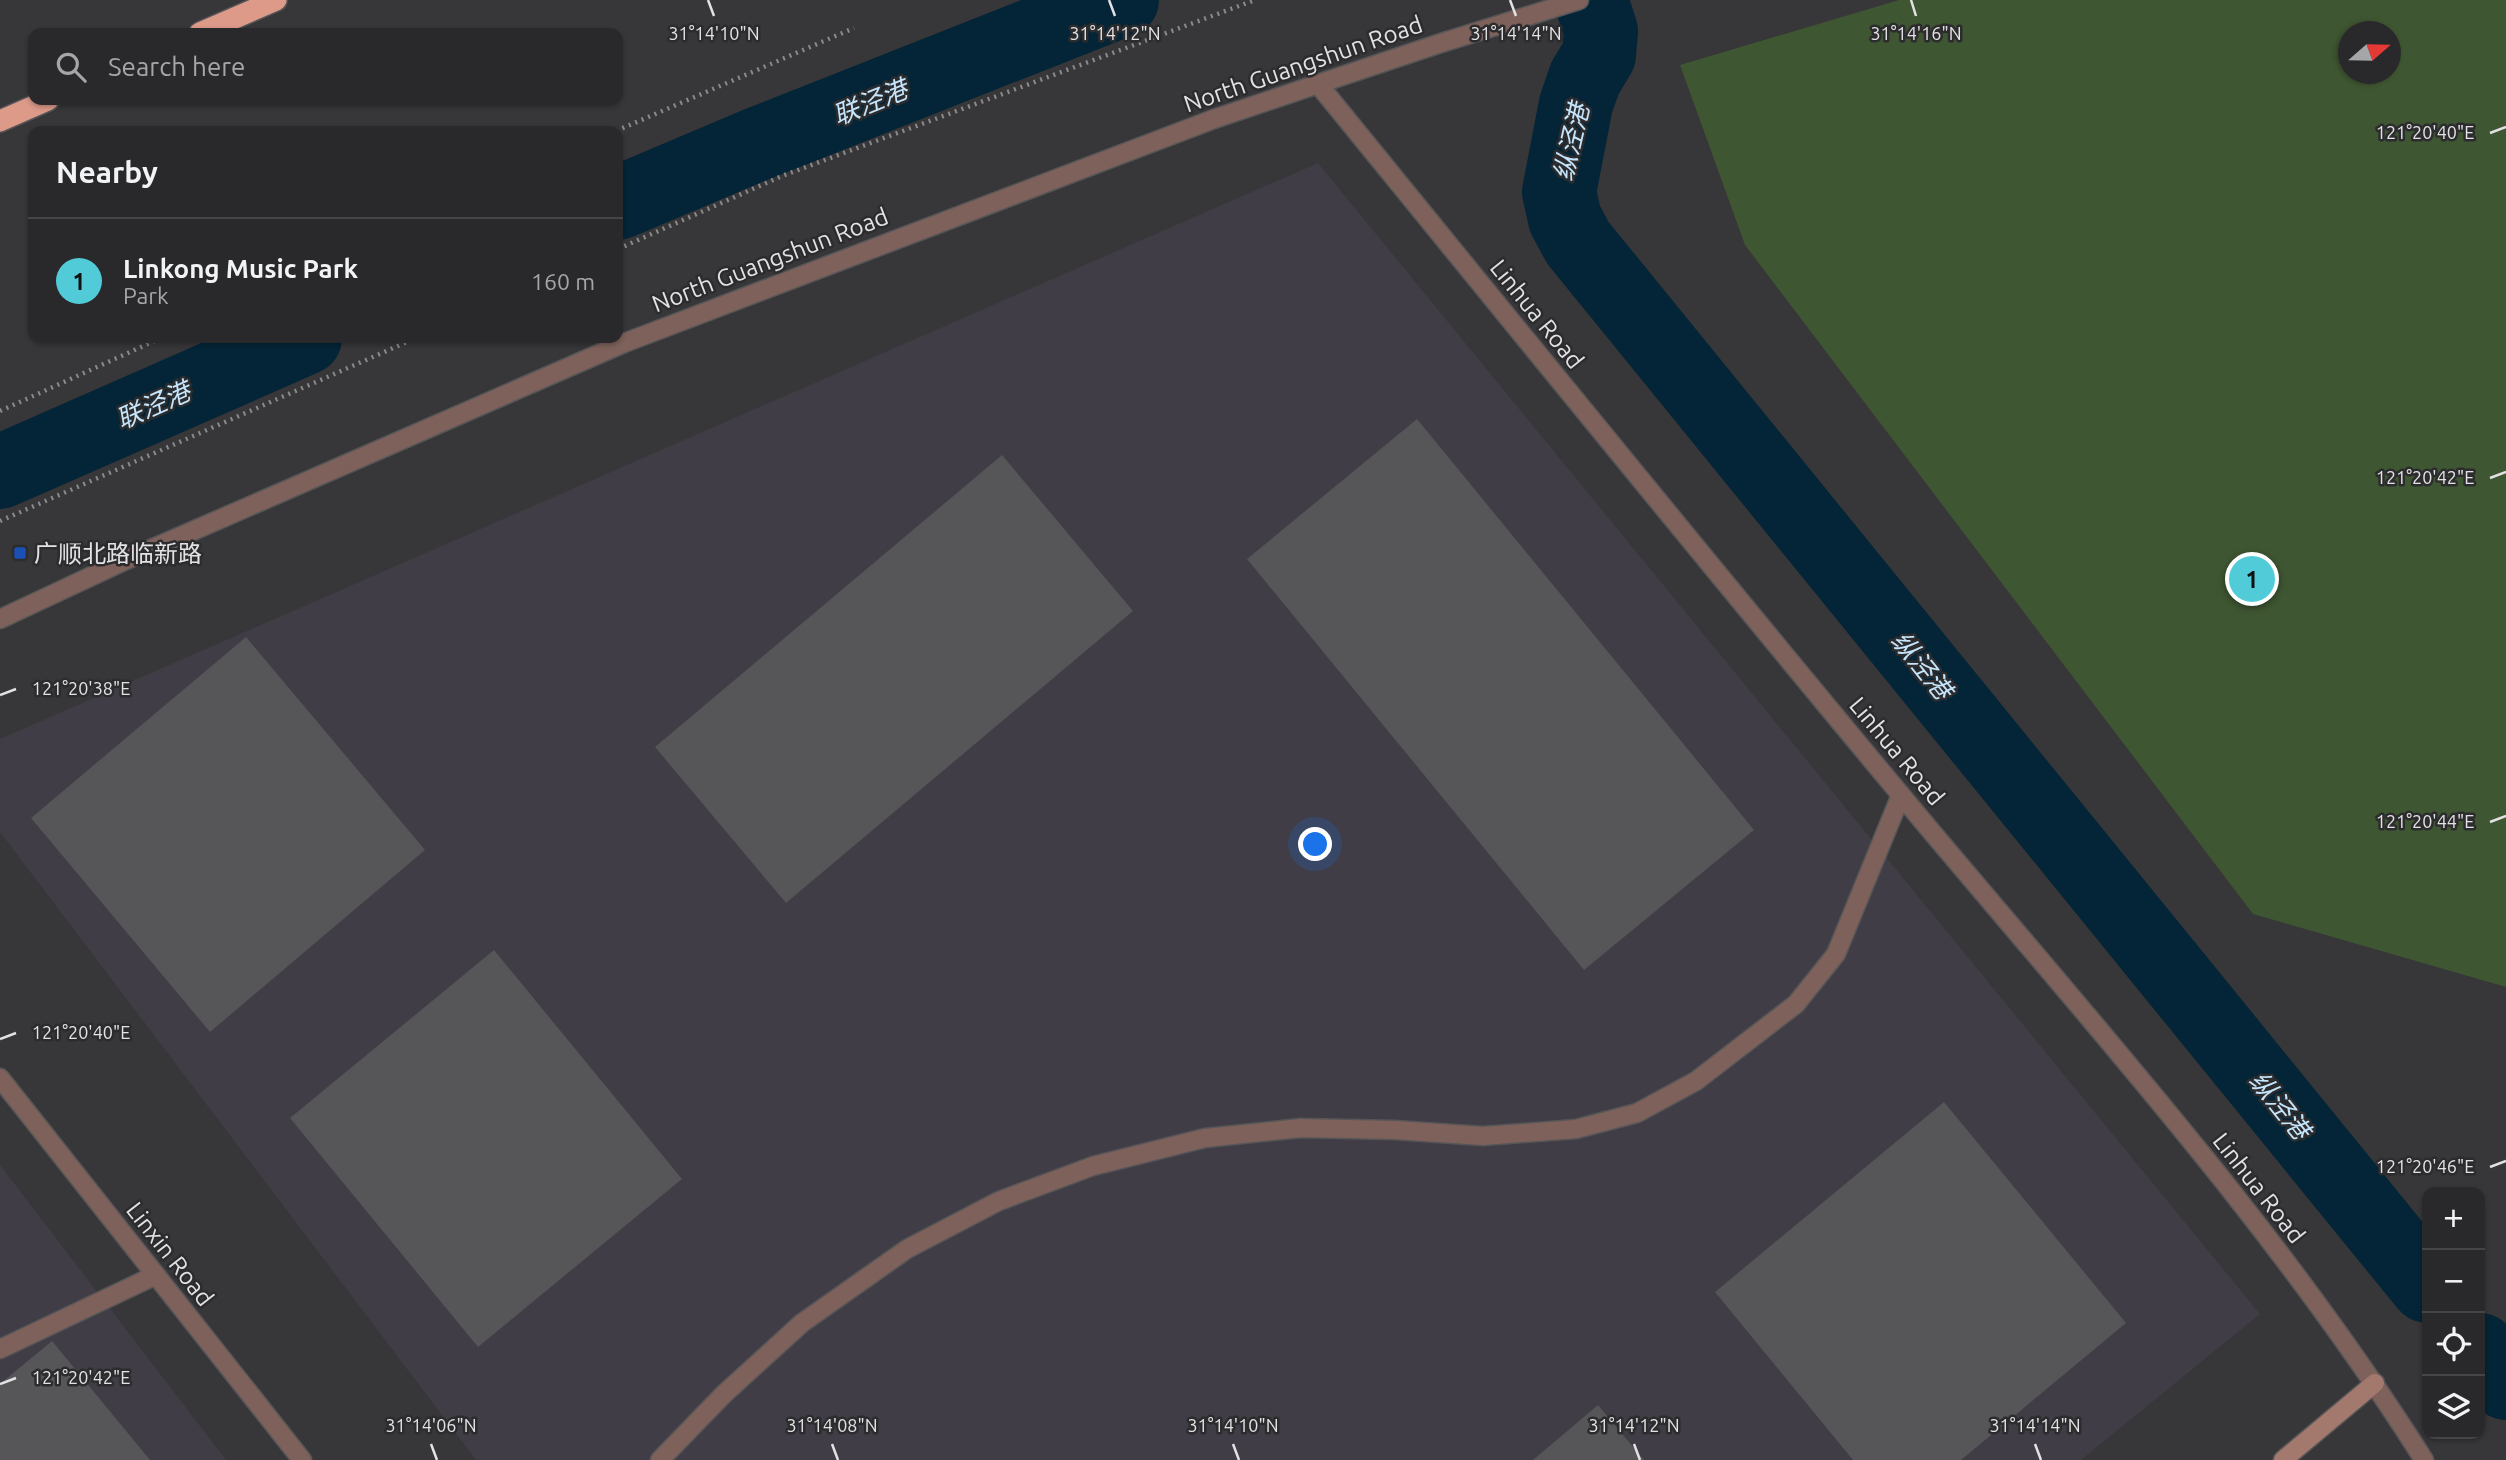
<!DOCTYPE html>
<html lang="en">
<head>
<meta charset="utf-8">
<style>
  :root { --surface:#29282a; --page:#313032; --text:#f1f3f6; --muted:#a5a6a8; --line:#454447; --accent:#52cbd8 }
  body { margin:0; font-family:Ubuntu,"Noto Sans SC",sans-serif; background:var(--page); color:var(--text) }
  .controls { position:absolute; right:21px; bottom:21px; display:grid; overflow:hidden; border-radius:14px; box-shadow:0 2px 5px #0004 }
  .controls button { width:63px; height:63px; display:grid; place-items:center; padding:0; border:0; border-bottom:2px solid var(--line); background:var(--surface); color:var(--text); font:35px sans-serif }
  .compass { position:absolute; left:2338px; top:21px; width:63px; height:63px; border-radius:50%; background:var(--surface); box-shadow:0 2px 5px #0004; rotate:70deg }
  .you { position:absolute; left:1316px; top:845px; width:24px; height:24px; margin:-18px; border:5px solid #fff; border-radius:50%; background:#1a73e8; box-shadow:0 0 0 10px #1a73e833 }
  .badge { display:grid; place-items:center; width:46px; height:46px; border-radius:50%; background:var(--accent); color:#111; font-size:23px; font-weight:700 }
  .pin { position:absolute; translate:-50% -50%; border:4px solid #fff; box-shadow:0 2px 7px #0006 }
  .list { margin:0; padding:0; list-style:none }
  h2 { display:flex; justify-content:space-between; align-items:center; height:91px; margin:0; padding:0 28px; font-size:30px }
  h2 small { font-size:23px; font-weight:400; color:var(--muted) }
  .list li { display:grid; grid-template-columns:46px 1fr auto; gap:21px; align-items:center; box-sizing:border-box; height:126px; padding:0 28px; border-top:2px solid var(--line) }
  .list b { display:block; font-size:26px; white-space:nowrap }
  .list p { margin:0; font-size:23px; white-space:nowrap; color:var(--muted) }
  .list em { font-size:23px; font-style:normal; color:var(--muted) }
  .icon { flex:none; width:38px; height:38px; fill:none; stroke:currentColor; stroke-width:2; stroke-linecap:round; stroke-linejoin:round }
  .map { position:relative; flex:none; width:2506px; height:1460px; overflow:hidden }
  .search { position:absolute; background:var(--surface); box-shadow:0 2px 5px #0004; left:28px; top:28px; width:595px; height:77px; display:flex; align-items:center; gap:18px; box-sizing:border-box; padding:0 24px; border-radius:14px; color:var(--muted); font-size:26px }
  .panel { position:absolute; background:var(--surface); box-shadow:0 2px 5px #0004; left:28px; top:126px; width:595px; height:217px; border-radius:14px }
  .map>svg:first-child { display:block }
</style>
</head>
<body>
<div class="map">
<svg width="2506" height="1460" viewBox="0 0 2506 1460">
  <rect width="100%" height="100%" fill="#373638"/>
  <g fill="#403d46">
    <polygon points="1318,163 2260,1314 2081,1460 476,1460 0,832 0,739"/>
    <polygon points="0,1165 226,1460 0,1460"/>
  </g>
  <path fill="#3f5632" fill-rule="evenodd" d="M1899,0H2506V987L2253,914L1745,245L1680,65ZM2348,32H2390V74H2348Z"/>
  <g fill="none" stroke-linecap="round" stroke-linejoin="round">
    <g stroke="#032537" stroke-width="74">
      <polyline points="1591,0 1601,31 1599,55 1585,78 1576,104 1559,192 1565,219 1578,243 2427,1286"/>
      <polyline points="618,203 755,145 1122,0"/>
      <polyline points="0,472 305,338"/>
      <polyline points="2480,1350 2506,1383"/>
    </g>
  </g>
  <g fill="#565558">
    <polygon points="1417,419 1754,830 1584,970 1247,559"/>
    <polygon points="1002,455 1133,611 786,903 655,747"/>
    <polygon points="246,637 425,850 210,1032 31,818"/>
    <polygon points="494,950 682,1179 478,1347 290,1118"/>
    <polygon points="1944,1102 2126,1323 1961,1460 1853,1460 1715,1292"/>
    <polygon points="52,1341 150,1460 0,1460 0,1384"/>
    <polygon points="1598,1405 1644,1460 1533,1460"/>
  </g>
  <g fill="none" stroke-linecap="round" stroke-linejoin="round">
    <g stroke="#565557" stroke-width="21">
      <g id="minor">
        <polyline points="1318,84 1441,43 1579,0"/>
        <polyline points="0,1349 156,1275"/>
        <polyline points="660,1460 724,1394 802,1323 907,1249 999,1201 1093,1166 1205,1138 1301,1128 1395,1130 1483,1136 1576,1129 1637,1113 1696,1081 1796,1004 1836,954 1901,795"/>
      </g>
    </g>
    <g stroke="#565557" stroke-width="21">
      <g id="tertiary">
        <path d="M0,619L126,560L624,343L1214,119L1318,84C1520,332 1721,580 1926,825C2099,1031 2280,1232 2424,1460"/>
        <polyline points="0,1078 302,1460"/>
      </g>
    </g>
    <g stroke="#565557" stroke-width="21">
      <polyline id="secondary" points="2283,1460 2375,1383"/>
    </g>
    <g stroke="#565557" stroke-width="24">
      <g id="motorway">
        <polyline points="200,33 276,0"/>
        <polyline points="0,121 48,100"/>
      </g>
    </g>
    <g stroke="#8a898b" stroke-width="4.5" stroke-dasharray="2 5" stroke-linecap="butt">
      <polyline points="616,131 854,28"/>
      <polyline points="618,249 782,176 1255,0"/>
      <polyline points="0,411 161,338"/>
      <polyline points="0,521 416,338"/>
    </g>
    <use href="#minor" stroke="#7d615a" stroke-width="18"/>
    <use href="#tertiary" stroke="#7d615a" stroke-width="18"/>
    <use href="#secondary" stroke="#a4796d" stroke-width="18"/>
    <use href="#motorway" stroke="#dd9a89" stroke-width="21"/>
  </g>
  <path fill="none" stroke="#e2e1e3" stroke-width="2.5" d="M708,0L714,16M1109,0L1115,16M1510,0L1516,16M1911,0L1916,16M2490,133L2506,127M2490,478L2506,472M0,695L16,689M2490,822L2506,816M0,1039L16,1033M2490,1167L2506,1161M0,1384L16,1378M431,1444L437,1460M832,1444L838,1460M1233,1444L1239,1460M1634,1444L1640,1460M2035,1444L2041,1460"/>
  <rect fill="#1a4fb4" stroke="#2c2c2e" stroke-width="2.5" x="13" y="546" width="14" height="14" rx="3.5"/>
  <g text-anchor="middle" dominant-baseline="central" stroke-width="5" stroke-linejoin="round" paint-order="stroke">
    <g font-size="24" fill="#e2e1e3" stroke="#2c2c2e">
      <text transform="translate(1303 64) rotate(-19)">North Guangshun Road</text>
      <text transform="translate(770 260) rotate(-21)">North Guangshun Road</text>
      <text transform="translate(1537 314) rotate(51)">Linhua Road</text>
      <text transform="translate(1897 751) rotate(50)">Linhua Road</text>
      <text transform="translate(2259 1188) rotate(52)">Linhua Road</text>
      <text transform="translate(170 1254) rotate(52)">Linxin Road</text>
    </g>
    <g font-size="24" fill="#e2e1e3" stroke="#2c2c2e" text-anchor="start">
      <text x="34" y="553">广顺北路临新路</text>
    </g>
    <g font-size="26" font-style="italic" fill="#c4e5fb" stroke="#2c2c2e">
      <text transform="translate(870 102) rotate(-22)">联泾港</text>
      <text transform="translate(1571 142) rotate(-77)">纵泾港</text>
      <text transform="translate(153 405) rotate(-24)">联泾港</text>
      <text transform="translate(1922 665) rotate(51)">纵泾港</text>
      <text transform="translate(2280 1105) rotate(51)">纵泾港</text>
    </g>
  </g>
  <g font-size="18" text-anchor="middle" fill="#e2e1e3" stroke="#2c2c2e" stroke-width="5" stroke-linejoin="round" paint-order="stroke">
    <text x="714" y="40">31°14'10"N</text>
    <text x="1115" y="40">31°14'12"N</text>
    <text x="1516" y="40">31°14'14"N</text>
    <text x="1916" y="40">31°14'16"N</text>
    <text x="2425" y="139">121°20'40"E</text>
    <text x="2425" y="484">121°20'42"E</text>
    <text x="81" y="695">121°20'38"E</text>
    <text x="2425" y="828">121°20'44"E</text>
    <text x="81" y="1039">121°20'40"E</text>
    <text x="2425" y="1173">121°20'46"E</text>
    <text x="81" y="1384">121°20'42"E</text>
    <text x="431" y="1432">31°14'06"N</text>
    <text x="832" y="1432">31°14'08"N</text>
    <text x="1233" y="1432">31°14'10"N</text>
    <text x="1634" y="1432">31°14'12"N</text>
    <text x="2035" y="1432">31°14'14"N</text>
  </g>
</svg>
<div class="controls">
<button>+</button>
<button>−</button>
<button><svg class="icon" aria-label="locate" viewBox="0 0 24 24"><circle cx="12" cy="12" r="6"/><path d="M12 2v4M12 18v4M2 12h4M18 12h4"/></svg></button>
<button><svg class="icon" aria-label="layers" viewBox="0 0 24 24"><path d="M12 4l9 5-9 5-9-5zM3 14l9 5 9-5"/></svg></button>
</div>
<svg class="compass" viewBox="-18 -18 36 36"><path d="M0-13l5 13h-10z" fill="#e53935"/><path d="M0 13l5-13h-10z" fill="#a5a6a8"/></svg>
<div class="you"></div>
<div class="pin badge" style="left:2252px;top:579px">1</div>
<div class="search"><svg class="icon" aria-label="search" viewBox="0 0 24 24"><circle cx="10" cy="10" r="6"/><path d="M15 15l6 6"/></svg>Search here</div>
<section class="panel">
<h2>Nearby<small></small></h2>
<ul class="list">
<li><span class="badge">1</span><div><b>Linkong Music Park</b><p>Park</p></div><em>160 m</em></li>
</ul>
</section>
</div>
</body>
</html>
